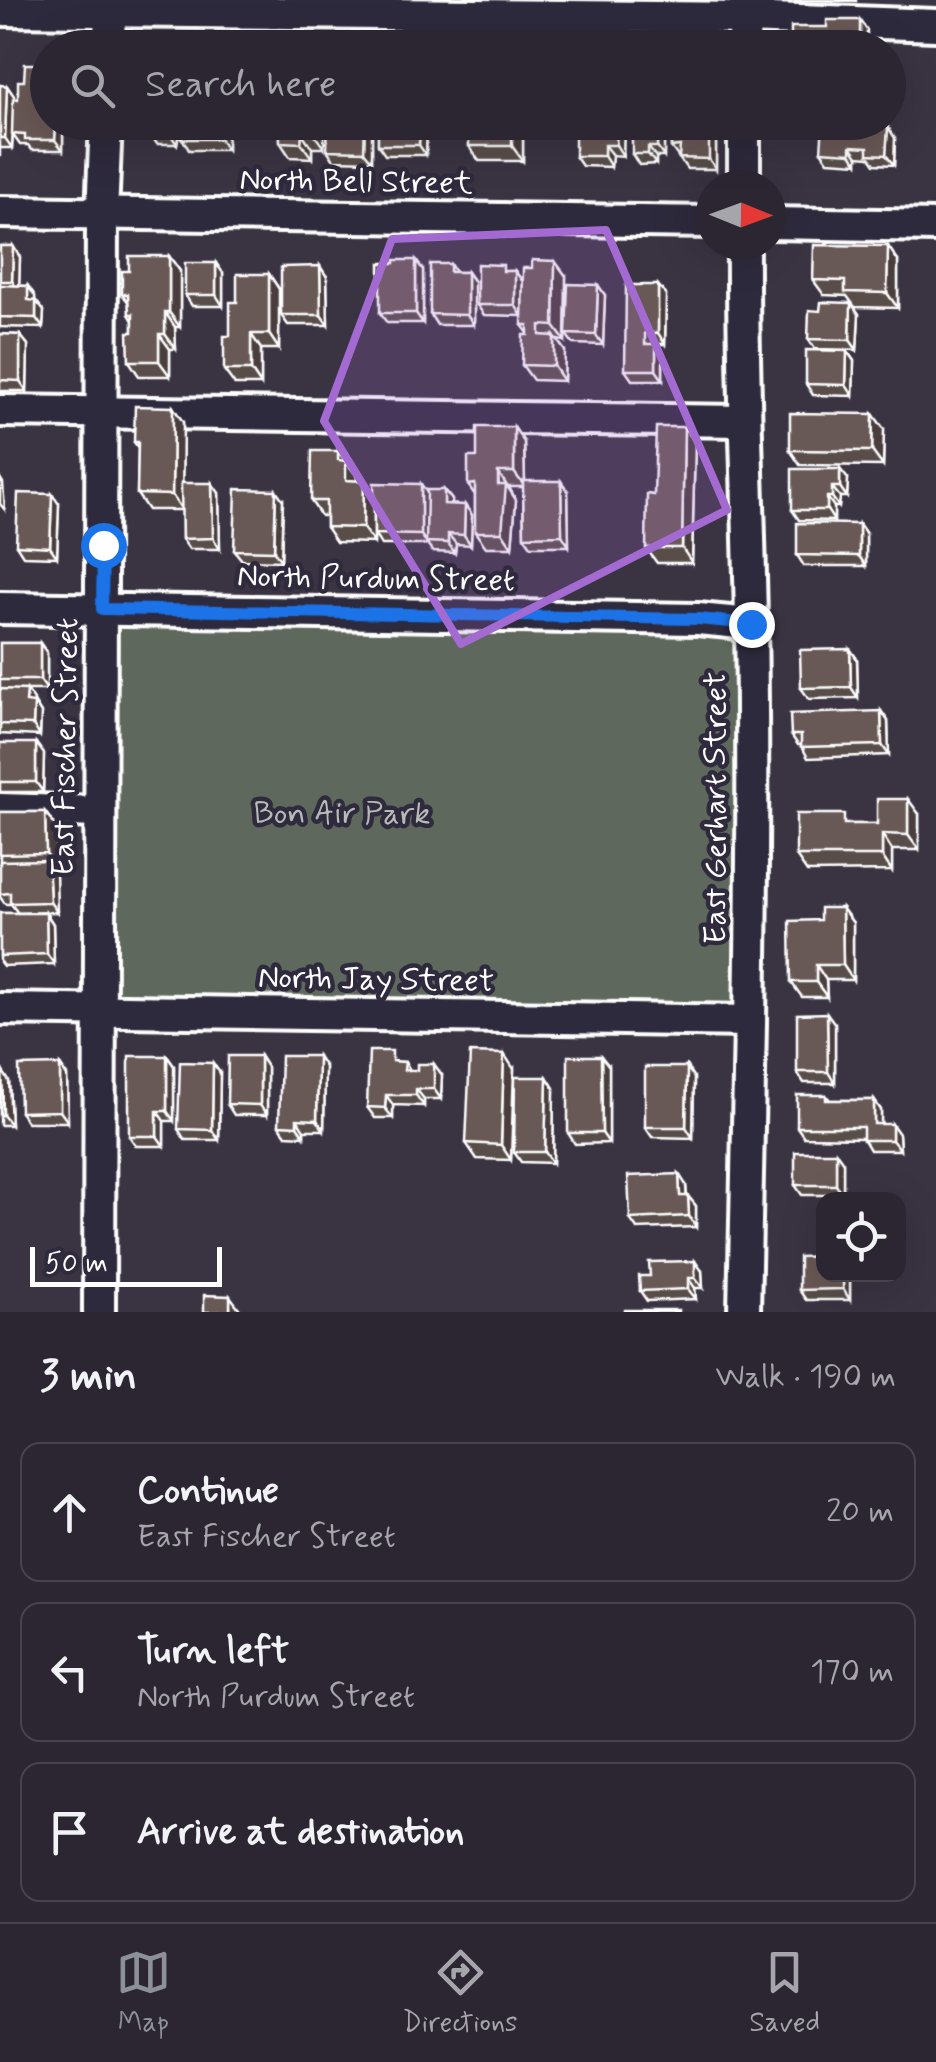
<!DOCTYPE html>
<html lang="en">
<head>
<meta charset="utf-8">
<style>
  :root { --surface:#2c2632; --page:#38323e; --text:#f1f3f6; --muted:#a6a5ac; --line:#48434d; --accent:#8c9099 }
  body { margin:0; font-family:Mynerve,sans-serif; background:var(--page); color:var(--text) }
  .controls { position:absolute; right:30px; bottom:30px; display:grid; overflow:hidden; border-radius:20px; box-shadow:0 10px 40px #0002 }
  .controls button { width:90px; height:90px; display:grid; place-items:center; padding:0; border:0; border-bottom:2px solid var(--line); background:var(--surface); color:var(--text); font:50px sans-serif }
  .compass { position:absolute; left:696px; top:170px; width:90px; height:90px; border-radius:50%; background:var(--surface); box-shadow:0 10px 40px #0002; rotate:91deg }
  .scale { position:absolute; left:30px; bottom:25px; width:192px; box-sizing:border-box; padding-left:10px; border:5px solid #fff; border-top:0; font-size:28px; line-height:35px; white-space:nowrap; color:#fff; -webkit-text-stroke:8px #2f2a3d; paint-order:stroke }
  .stop { position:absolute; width:30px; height:30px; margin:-22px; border:8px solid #1a73e8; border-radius:50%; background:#fff }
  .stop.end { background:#1a73e8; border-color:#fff; box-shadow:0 2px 10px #0008 }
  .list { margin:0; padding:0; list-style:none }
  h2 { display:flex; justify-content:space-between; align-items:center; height:130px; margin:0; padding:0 40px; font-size:42px }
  h2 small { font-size:32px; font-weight:400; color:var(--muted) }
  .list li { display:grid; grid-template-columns:65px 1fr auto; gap:30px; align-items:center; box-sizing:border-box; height:140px; margin:0 20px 20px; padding:0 20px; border:2px solid var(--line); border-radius:20px }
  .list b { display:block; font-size:38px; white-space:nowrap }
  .list p { margin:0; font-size:32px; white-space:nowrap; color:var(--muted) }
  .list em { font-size:32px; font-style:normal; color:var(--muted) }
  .icon { flex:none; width:55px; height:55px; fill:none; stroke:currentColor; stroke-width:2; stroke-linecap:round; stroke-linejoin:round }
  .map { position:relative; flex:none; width:936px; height:1312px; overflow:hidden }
  .search { position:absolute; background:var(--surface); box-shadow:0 10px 40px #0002; left:30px; right:30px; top:30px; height:110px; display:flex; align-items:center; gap:25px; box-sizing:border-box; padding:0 35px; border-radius:55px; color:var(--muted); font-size:38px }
  .sheet { height:610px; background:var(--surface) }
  nav { display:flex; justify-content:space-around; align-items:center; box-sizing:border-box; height:140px; border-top:2px solid var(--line); background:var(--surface); font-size:28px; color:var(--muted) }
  nav a { display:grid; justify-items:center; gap:5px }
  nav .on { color:var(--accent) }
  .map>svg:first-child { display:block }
</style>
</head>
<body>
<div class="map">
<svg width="936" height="1312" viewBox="0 0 936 1312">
  <rect width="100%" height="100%" fill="#3a3342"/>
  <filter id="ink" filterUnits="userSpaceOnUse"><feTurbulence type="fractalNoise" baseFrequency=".01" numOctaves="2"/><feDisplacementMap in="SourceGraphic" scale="20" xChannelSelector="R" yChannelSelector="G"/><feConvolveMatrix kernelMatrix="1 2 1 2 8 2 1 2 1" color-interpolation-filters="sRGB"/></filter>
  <g filter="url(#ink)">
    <polygon fill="#5e675b" stroke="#aeb3ad" stroke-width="2.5" points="102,609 751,624 750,1021 99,1011"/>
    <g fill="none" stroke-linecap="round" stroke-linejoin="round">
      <g stroke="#fff" stroke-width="38">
        <g id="minor">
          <polyline points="0,10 744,18 936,25"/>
          <polyline points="109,48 110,0"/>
          <polyline points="744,48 745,0"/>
          <polyline points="744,185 744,122"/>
          <polyline points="0,212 711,222"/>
          <polyline points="771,223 936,226"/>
          <path d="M743,245C742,371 749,497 751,623C755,853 749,1083 744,1312"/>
          <polyline points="0,411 744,421"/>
          <polyline points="0,608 698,619 751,624"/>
          <polyline points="0,809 100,812"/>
          <polyline points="0,1009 750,1021"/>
          <polyline points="99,1312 102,214 106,122"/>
        </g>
      </g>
      <use href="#minor" stroke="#2f2a3d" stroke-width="30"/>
    </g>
    <g fill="#594d4a" stroke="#fff" stroke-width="2.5">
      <polygon points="794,0 856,0 856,1"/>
      <polygon points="0,85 7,86 14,96 14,99 48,122 63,122 63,150 32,150 28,145 20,145 13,135 12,148 0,148 0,157"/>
      <polygon points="149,122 227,122 227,150 189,150 182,138 178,138 177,144 157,144 150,134"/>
      <polygon points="280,122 324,122 324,148 312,148 312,158 290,157 280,142"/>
      <polygon points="328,122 372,122 372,161 334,160 327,150"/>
      <polygon points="378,122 427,122 426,155 385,155 378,145"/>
      <polygon points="469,122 534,122 534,130 523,130 523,161 479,161 469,146"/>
      <polygon points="624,122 623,156 612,155 611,167 582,166 575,156"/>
      <polygon points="664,122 664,157 656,157 656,164 639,165 632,154"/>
      <polygon points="671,122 710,122 710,130 716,139 716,169 687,169 671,147"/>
      <polygon points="888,127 895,138 894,165 875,164 870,157 858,156 858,163 828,161 821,151"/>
      <polygon points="0,246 13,246 20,257 19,286 28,286 35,296 35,301 44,311 43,328 0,327"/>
      <polygon points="169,256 180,271 180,327 175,327 176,349 170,349 170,376 139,376 129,361 133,332 133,321 129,314 129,303 122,294 129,271"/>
      <polygon points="898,261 898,308 855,307 847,296 824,295 813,280"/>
      <polygon points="450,264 455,272 467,272 474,282 474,325 437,325 430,314"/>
      <polygon points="423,270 423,323 387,323 380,313"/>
      <polygon points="507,271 515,271 523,282 522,316 484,315 477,305"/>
      <polygon points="223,273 223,306 192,306 185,295"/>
      <polygon points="269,274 279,289 279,349 261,349 261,385 235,385 224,370 237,302"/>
      <polygon points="566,276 565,341 557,340 565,351 564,381 533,380 522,365 528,333 522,325"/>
      <polygon points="327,277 328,325 288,325 281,315"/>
      <polygon points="598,285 605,295 603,345 573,344 566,334"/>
      <polygon points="666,295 665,344 655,344 663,354 663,380 632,380 625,370"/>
      <polygon points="851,303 859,314 857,350 815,349 808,339 820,311"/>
      <polygon points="0,334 20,335 28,345 27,391 0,391"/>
      <polygon points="847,351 854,361 853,396 813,395 806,384"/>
      <polygon points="173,407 183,422 182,483 219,493 220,549 189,549 182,539 182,510 148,510 137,494 138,448 134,442"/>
      <polygon points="684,427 695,442 692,563 657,563 646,548"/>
      <polygon points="884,429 883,466 800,465 790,450"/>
      <polygon points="524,442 525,481 568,491 569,546 531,546 524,536 523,487 509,487 516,500 512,547 486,547 475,532 475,495 468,485 477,457"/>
      <polygon points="344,461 346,461 357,476 357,481 364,481 374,496 444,490 452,500 452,504 472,515 471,545 456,544 455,553 433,552 428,545 381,545 374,534 374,498 374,543 336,542 326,527 326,516 321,516 311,501"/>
      <polygon points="848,479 847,497 840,497 839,507 834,507 834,521 799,520 792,510"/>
      <polygon points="283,500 281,561 242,560 234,550"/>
      <polygon points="59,504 57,557 23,556 16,545"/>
      <polygon points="859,524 866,534 866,566 804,566 797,555"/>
      <polygon points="0,643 40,643 47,653 47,690 27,690 41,713 40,736 0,734"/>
      <polygon points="850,649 857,659 858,698 809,699 801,688"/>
      <polygon points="881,711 888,721 889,755 808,758 801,745 798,745 791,735"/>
      <polygon points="0,743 44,754 43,792 0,792"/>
      <polygon points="0,812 45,812 56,827 57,868 54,868 57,912 18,913 11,904 5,904 0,897"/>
      <polygon points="919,814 919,850 892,850 892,871 807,872 796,856 850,824 877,824"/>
      <polygon points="842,908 853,923 853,980 826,980 827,997 802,997 791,982 820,920"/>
      <polygon points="0,913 46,913 53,924 54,964 3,966 0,962"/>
      <polygon points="835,1024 835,1083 804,1083 797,1072"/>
      <polygon points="167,1056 174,1066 174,1121 164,1121 164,1146 136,1146 129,1136"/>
      <polygon points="260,1056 267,1067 267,1115 234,1115 227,1104"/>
      <polygon points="399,1062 405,1062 410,1070 442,1075 441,1099 424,1099 424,1106 393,1105 393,1118 375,1118 367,1107"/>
      <polygon points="609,1066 609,1143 575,1144 568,1133"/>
      <polygon points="325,1067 324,1130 304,1130 304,1136 286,1135 279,1125"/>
      <polygon points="514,1069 511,1160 477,1159 466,1143"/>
      <polygon points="0,1070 9,1081 11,1125 0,1125"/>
      <polygon points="220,1073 219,1140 185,1140 178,1129"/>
      <polygon points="67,1076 68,1122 27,1122 20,1112"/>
      <polygon points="547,1077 554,1088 553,1163 521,1162 514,1152"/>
      <polygon points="694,1078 693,1138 652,1137 645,1127"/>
      <polygon points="826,1095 830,1100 874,1100 881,1110 881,1124 899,1134 900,1150 870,1150 863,1138 804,1137 797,1127"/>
      <polygon points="843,1162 843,1195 802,1195 795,1185"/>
      <polygon points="686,1185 687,1196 688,1196 696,1206 696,1227 637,1229 630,1219"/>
      <polygon points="702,1271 703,1288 695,1288 696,1299 647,1301 640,1291"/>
      <polygon points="824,1274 850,1274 850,1300 806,1300 799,1290"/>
    </g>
    <g fill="#493e3c" stroke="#fff" stroke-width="2.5">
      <polygon points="860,20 867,30 867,48 860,48"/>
      <polygon points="7,86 14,96 12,148 5,138"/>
      <polygon points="56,122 63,122 63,150 55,140"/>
      <polygon points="220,122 227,122 227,150 220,139"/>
      <polygon points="314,122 324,122 324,148 313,133"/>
      <polygon points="365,122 372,122 372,161 364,151"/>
      <polygon points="420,122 427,122 426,155 419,145"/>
      <polygon points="512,122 518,122 523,130 523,161 512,146"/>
      <polygon points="617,122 624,122 623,156 616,145"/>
      <polygon points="657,122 664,122 664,157 657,147"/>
      <polygon points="703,122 710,122 710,130 716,139 716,169 709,159"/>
      <polygon points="888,127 895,138 894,165 886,155"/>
      <polygon points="170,128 178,138 177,144 170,134"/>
      <polygon points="302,133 312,148 312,158 301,143"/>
      <polygon points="604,145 612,155 611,167 604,156"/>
      <polygon points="851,146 858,156 858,163 851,153"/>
      <polygon points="648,147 656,157 656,164 648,154"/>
      <polygon points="13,246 20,257 19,292 12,281"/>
      <polygon points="888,246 898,261 898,308 887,293"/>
      <polygon points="169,256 180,271 180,327 169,312"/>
      <polygon points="416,260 423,270 423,323 416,313"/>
      <polygon points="555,261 566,276 565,341 554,326"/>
      <polygon points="216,263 223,273 223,306 216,295"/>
      <polygon points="320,266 327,277 328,325 321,315"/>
      <polygon points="515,271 523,282 522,316 515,305"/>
      <polygon points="467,272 474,282 474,325 467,315"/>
      <polygon points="269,274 279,289 279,349 269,334"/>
      <polygon points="598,285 605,295 603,345 596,335"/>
      <polygon points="658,285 666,295 665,344 658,333"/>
      <polygon points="28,286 35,296 35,311 28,300"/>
      <polygon points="36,301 44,311 43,328 36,318"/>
      <polygon points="851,303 859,314 857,350 850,340"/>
      <polygon points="165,312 175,327 176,349 165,334"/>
      <polygon points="159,334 170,349 170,376 159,361"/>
      <polygon points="251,334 261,349 261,385 251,370"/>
      <polygon points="20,335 28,345 27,391 20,381"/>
      <polygon points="554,336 565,351 564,381 554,366"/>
      <polygon points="656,344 663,354 663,380 656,370"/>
      <polygon points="847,351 854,361 853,396 846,385"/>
      <polygon points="173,407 183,422 182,510 172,495"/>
      <polygon points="873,414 884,429 883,466 872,451"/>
      <polygon points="514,427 524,442 525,487 514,472"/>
      <polygon points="684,427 695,442 692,563 682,548"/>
      <polygon points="338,451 357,476 356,496 346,480 338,460"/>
      <polygon points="840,469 848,479 847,497 840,487"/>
      <polygon points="498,472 516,500 512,547 502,532"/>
      <polygon points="0,478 3,483 5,510 0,504"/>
      <polygon points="364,481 374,496 374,543 363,528"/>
      <polygon points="561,481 568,491 569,546 562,535"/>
      <polygon points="212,483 219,493 220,549 213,538"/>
      <polygon points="421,484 428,494 426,542 428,545 421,535"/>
      <polygon points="832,487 840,497 839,507 832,497"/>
      <polygon points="276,490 283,500 281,561 274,551"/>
      <polygon points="444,490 452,500 451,514 444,504"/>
      <polygon points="52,494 59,504 57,557 50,547"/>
      <polygon points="827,497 834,507 834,521 827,510"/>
      <polygon points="465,505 472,515 471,545 464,535"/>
      <polygon points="859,524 866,534 866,566 859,556"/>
      <polygon points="448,534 456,544 455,553 448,543"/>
      <polygon points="40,643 47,653 47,690 40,680"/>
      <polygon points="850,649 857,659 858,698 851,687"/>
      <polygon points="27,690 34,700 33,713 26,702"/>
      <polygon points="34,703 41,713 40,736 33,725"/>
      <polygon points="881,711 888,721 889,755 882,745"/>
      <polygon points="36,743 44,754 43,792 36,782"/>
      <polygon points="908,799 919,814 919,850 908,835"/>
      <polygon points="45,812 56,827 57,868 46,853"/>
      <polygon points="882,834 892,850 892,871 882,856"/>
      <polygon points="48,860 56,870 57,912 50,902"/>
      <polygon points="842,908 853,923 853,980 843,965"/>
      <polygon points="46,913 53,924 54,964 47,954"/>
      <polygon points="816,965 826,980 827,997 816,982"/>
      <polygon points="827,1013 835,1024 835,1083 828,1072"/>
      <polygon points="504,1054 514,1069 511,1160 501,1145"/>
      <polygon points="167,1056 174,1066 174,1121 167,1111"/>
      <polygon points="260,1056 267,1067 267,1115 260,1105"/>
      <polygon points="318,1056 325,1067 324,1130 317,1120"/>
      <polygon points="601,1056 609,1066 609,1143 602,1133"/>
      <polygon points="213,1063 220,1073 219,1140 212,1130"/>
      <polygon points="434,1064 442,1075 441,1099 434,1089"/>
      <polygon points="60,1065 67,1076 68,1122 60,1111"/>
      <polygon points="687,1067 694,1078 693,1138 686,1127"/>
      <polygon points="2,1070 9,1081 11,1125 3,1115"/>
      <polygon points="547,1077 554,1088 553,1163 545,1152"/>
      <polygon points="416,1089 424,1099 424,1106 416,1095"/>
      <polygon points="386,1095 393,1105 393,1118 385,1108"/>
      <polygon points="874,1100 881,1110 881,1134 874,1124"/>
      <polygon points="157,1111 164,1121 164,1146 157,1136"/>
      <polygon points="297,1119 304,1130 304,1136 297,1126"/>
      <polygon points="892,1124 899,1134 900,1150 892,1140"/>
      <polygon points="836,1152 843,1162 843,1195 836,1185"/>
      <polygon points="679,1174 686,1185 687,1206 680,1196"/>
      <polygon points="688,1196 696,1206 696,1227 689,1216"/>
      <polygon points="695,1261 702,1271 703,1288 695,1278"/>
      <polygon points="843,1274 850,1274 850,1300 843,1289"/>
      <polygon points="688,1278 695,1288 696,1299 688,1289"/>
      <polygon points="230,1296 241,1311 241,1312 230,1312"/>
    </g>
    <g fill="#685956" stroke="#fff" stroke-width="2.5">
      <polygon points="827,20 860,20 860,48 791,48 791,27 827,27"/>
      <polygon points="265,45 299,45 299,48 264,48"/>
      <polygon points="25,64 48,64 48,122 56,122 55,140 25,140 25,135 12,134 13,99 18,99 18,81 24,81"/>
      <polygon points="0,85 7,86 5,138 0,138"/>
      <polygon points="149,122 220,122 220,139 182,139 182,128 170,128 170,134 150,134"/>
      <polygon points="280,122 314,122 313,133 302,133 301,143 280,142"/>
      <polygon points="328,122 365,122 364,151 327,150"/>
      <polygon points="378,122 420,122 419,145 378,145"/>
      <rect x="469" y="122" width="43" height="24"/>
      <polygon points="575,122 617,122 616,145 604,145 604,156 575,156"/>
      <polygon points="632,122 657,122 657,147 648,147 648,154 632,154"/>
      <polygon points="671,122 703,122 703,129 709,129 709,159 679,158 680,146 671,147"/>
      <polygon points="823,123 888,127 886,155 868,154 868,147 851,146 851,153 821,151"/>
      <polygon points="814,245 888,246 887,293 845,292 845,281 813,280"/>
      <polygon points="0,246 13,246 12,281 0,281"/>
      <polygon points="129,256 169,256 169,312 165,312 165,334 159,334 159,361 129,361 128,332 133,332 133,314 129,314 128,294 122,294 122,271 129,271"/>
      <polygon points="395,260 416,260 416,313 380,313 380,263 395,263"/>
      <polygon points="532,260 555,261 554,326 540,325 540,335 554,336 554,366 522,365 523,335 528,335 528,325 522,325 523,268 532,268"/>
      <rect x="185" y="263" width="31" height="32"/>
      <polygon points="430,264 450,264 450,272 467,272 467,315 430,314"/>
      <polygon points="477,264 503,265 503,271 515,271 515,305 477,305"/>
      <polygon points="320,266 321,315 281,315 281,267"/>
      <polygon points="237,274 269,274 269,334 251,334 251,370 224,370 224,336 230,336 230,302 237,302"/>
      <polygon points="568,284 598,285 596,335 566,334"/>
      <polygon points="0,285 28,286 28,300 36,301 36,318 0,317"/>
      <polygon points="626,285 658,285 658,333 645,333 645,344 656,344 656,370 625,370"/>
      <polygon points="821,302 851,303 850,340 808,339 809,310 820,311"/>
      <polygon points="0,334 20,335 20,381 0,380"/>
      <polygon points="806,350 847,351 846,385 806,384"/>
      <polygon points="135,406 173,407 172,495 137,494 138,442 134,442"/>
      <polygon points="790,413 873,414 872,451 790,450"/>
      <polygon points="477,427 514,427 514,472 498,472 498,485 506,485 502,532 475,532 475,484 468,485 468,457 477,457"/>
      <polygon points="656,427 684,427 682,548 646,548 647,494 654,495"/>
      <polygon points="312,451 338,451 338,460 346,461 346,480 364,481 363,528 326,527 326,501 311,501"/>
      <polygon points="792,469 840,469 840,487 832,487 832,497 827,497 827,510 792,510"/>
      <polygon points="523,481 561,481 562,535 524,536"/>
      <polygon points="181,483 212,483 213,538 182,539"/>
      <polygon points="374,483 421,484 421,535 374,534"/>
      <polygon points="236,489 276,490 274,551 234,550"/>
      <polygon points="427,490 444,490 444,504 465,505 464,535 448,534 448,543 426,542"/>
      <polygon points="18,493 52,494 50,547 16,545"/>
      <polygon points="797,523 859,524 859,556 797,555"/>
      <rect x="0" y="643" width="40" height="37"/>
      <polygon points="850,649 851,687 801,688 800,650"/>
      <polygon points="0,689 27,690 26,702 34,703 33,725 0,724"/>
      <polygon points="881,711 882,745 801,747 801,735 791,735 790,714"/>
      <rect x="0" y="743" width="36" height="39"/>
      <polygon points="877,799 908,799 908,835 882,834 882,856 796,856 796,814 844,814 844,824 877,824"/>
      <polygon points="0,812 45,812 46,853 0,854"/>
      <polygon points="48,860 50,902 10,903 10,893 0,894 0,861"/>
      <polygon points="820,908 842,908 843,965 816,965 816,982 791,982 790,921 820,920"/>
      <polygon points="0,913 46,913 47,954 0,956"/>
      <polygon points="827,1013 828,1072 797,1072 797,1014"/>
      <polygon points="369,1051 392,1051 392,1061 405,1062 404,1070 417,1070 417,1064 434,1064 434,1089 416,1089 416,1095 386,1095 385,1108 367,1107"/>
      <polygon points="470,1053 504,1054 501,1145 466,1143"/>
      <polygon points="129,1056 167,1056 167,1111 157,1111 157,1136 129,1136"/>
      <polygon points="228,1056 260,1056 260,1105 227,1104"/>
      <polygon points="281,1056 318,1056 317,1120 297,1119 297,1126 279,1125"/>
      <polygon points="568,1056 601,1056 602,1133 568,1133"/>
      <polygon points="180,1062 213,1063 212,1130 178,1129"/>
      <polygon points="60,1065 60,1111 20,1112 19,1066"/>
      <polygon points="645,1067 687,1067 686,1127 645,1127"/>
      <polygon points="0,1070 2,1070 3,1115 0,1115"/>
      <polygon points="515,1077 547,1077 545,1152 514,1152"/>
      <polygon points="797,1095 826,1095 826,1100 874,1100 874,1124 892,1124 892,1140 863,1140 863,1127 797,1127"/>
      <rect x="795" y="1152" width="41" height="33"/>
      <polygon points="679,1174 680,1196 688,1196 689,1216 630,1219 628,1176"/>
      <polygon points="824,1256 824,1274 843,1274 843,1289 799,1290 799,1257"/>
      <polygon points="695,1261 695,1278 688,1278 688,1289 640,1291 639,1276 650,1276 649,1262"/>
      <polygon points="204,1295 230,1296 230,1312 204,1312"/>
      <rect x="625" y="1310" width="54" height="2"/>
    </g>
  </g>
  <g fill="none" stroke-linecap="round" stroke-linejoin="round" filter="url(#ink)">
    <polyline stroke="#1a73e8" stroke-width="12" points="103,545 102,609 698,619 751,624"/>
  </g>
  <path fill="#a36bd2" fill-opacity="0.2" stroke="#a36bd2" stroke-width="8" stroke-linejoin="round" d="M606,230L727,510L461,644L324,421L392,239Z"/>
  <g text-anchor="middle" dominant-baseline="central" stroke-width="9" stroke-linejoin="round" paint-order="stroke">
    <g font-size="32" fill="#fff" stroke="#2f2a3d">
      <text transform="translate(356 182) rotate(1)">North Bell Street</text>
      <text transform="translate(376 579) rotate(1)">North Purdum Street</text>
      <text transform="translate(66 747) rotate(-89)">East Fischer Street</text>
      <text transform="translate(716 808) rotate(-90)">East Gerhart Street</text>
      <text transform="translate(376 980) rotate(1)">North Jay Street</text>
    </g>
    <g font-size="32" fill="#b7bbb5" stroke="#2f2a3d">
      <text x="342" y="814">Bon Air Park</text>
    </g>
  </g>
</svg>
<div class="controls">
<button><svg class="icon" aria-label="locate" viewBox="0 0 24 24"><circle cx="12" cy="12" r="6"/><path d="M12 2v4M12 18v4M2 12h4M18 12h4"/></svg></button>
</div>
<svg class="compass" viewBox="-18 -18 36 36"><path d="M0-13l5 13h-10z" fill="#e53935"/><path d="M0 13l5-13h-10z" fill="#a6a5ac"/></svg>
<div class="scale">50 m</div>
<div class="stop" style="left:103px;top:545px"></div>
<div class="stop end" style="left:751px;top:624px"></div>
<div class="search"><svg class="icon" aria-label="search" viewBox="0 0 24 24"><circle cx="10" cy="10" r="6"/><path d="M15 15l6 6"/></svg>Search here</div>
</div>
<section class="sheet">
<h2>3 min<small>Walk · 190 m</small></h2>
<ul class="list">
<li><svg class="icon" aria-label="ahead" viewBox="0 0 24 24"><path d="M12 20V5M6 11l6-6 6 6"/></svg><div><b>Continue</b><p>East Fischer Street</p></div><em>20 m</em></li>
<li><svg class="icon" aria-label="left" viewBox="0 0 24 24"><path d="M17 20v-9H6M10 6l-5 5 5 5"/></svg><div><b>Turn left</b><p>North Purdum Street</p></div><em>170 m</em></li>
<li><svg class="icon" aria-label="arrive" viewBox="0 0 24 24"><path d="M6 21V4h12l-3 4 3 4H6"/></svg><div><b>Arrive at destination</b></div></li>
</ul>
</section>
<nav>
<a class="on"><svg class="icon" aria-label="map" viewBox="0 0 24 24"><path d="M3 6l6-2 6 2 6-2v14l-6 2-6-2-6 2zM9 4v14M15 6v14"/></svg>Map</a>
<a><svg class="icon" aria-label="directions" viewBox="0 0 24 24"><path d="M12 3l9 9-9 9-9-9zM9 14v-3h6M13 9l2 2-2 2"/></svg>Directions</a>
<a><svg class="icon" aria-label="saved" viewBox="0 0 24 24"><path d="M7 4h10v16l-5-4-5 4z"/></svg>Saved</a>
</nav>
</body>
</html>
